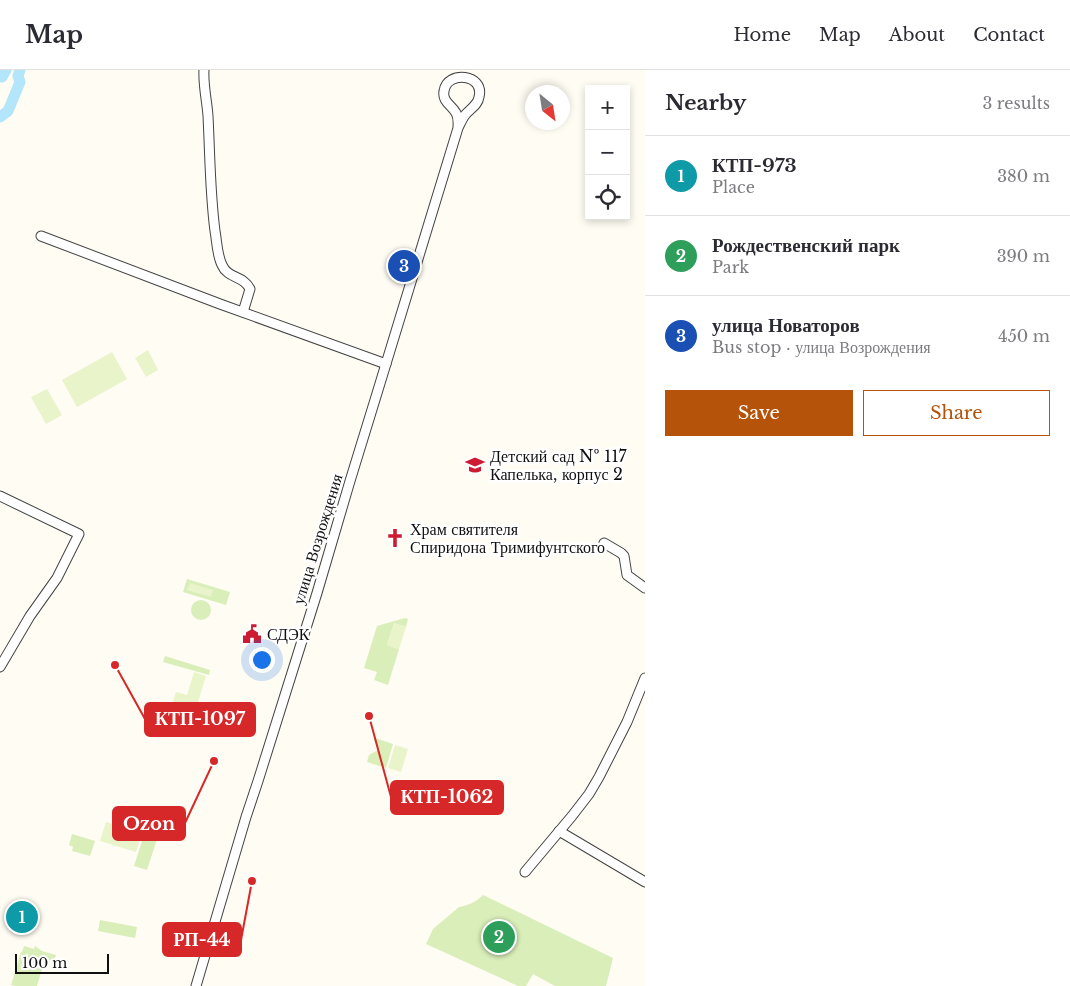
<!DOCTYPE html>
<html lang="en">
<head>
<meta charset="utf-8">
<style>
  :root { --surface:#fff; --page:#f2f2f3; --text:#2b2b33; --muted:#7c7c81; --line:#e1e1e2; --accent:#b45309 }
  body { margin:0; font-family:"Libre Baskerville",serif; background:var(--page); color:var(--text) }
  .controls { position:absolute; right:15px; top:15px; display:grid; overflow:hidden; border-radius:0px; box-shadow:0 2px 8px #0003 }
  .controls button { width:45px; height:45px; display:grid; place-items:center; padding:0; border:0; border-bottom:1px solid var(--line); background:var(--surface); color:var(--text); font:25px sans-serif }
  .compass { position:absolute; left:525px; top:15px; width:45px; height:45px; border-radius:50%; background:var(--surface); box-shadow:0 2px 8px #0003; rotate:150deg }
  .scale { position:absolute; left:15px; bottom:12px; width:94px; box-sizing:border-box; padding-left:5px; border:2px solid #101010; border-top:0; font-size:14px; line-height:18px; white-space:nowrap; color:#101010; -webkit-text-stroke:4px #fff; paint-order:stroke }
  .you { position:absolute; left:261px; top:589px; width:18px; height:18px; margin:-12px; border:4px solid #fff; border-radius:50%; background:#1a73e8; box-shadow:0 0 0 8px #1a73e833 }
  .badge { display:grid; place-items:center; width:32px; height:32px; border-radius:50%; background:var(--accent); color:#fff; font-size:16px; font-weight:700 }
  .pin { position:absolute; translate:-50% -50%; border:2px solid #fff; box-shadow:0 1px 5px #0006 }
  .list { margin:0; padding:0; list-style:none }
  h2 { display:flex; justify-content:space-between; align-items:center; height:65px; margin:0; padding:0 20px; font-size:21px }
  h2 small { font-size:16px; font-weight:400; color:var(--muted) }
  .list li { display:grid; grid-template-columns:32px 1fr auto; gap:15px; align-items:center; box-sizing:border-box; height:80px; padding:0 20px; border-top:1px solid var(--line) }
  .list b { display:block; font-size:19px; white-space:nowrap }
  .list p { margin:0; font-size:16px; white-space:nowrap; color:var(--muted) }
  .list em { font-size:16px; font-style:normal; color:var(--muted) }
  .actions { display:flex; gap:10px; padding:15px 20px }
  .actions a { flex:1; padding:11px 0; border:1px solid var(--accent); border-radius:0px; text-align:center; font-size:18px; color:var(--accent) }
  .actions .main { background:var(--accent); color:#fff }
  .icon { flex:none; width:28px; height:28px; fill:none; stroke:currentColor; stroke-width:2; stroke-linecap:round; stroke-linejoin:round }
  .map { position:relative; flex:none; width:645px; height:916px; overflow:hidden }
  header { display:flex; align-items:center; gap:30px; box-sizing:border-box; height:70px; padding:0 25px; background:var(--surface); border-bottom:1px solid var(--line) }
  header strong { font-size:24px }
  nav { display:flex; gap:28px; margin-inline-start:auto; font-size:18px }
  main { display:flex }
  aside { flex:1; background:var(--surface) }
  .map>svg:first-child { display:block }
</style>
</head>
<body>
<header>
<strong>Map</strong>
<nav><a>Home</a><a>Map</a><a>About</a><a>Contact</a></nav>
</header>
<main>
<div class="map">
<svg width="645" height="916" viewBox="0 0 645 916">
  <rect width="100%" height="100%" fill="#fffcf3"/>
  <g fill="#d9eeb9">
    <polygon points="187,509 230,522 226,535 183,522"/>
    <circle cx="201" cy="540" r="10"/>
    <polygon points="405,548 408,549 406,557 394,553 387,575 399,579 388,615 374,610 377,602 364,598 377,556"/>
    <polygon points="165,586 210,600 209,605 163,592"/>
    <polygon points="148,634 163,638 158,653 143,649"/>
    <polygon points="375,668 393,674 386,698 367,692 369,685 378,680 374,670"/>
    <polygon points="145,762 158,766 147,800 134,796"/>
    <polygon points="72,764 95,771 90,786 72,781 73,777 69,775"/>
    <path d="M483,825L613,888L606,916H555L533,904L526,916H518L426,874L433,859L459,837C468,836 477,831 483,825Z"/>
    <polygon points="100,850 137,857 135,868 98,861"/>
    <polygon points="24,876 34,879 35,876 42,881 56,885 54,891 45,889 37,916 15,916 11,915 21,882 22,882"/>
  </g>
  <g fill="#e9f4cb">
    <polygon points="148,280 158,300 146,307 135,288"/>
    <polygon points="112,282 127,309 77,337 62,310"/>
    <polygon points="47,319 62,345 46,354 31,327"/>
    <polygon points="190,513 213,520 211,527 187,520"/>
    <polygon points="394,553 406,557 399,579 387,575"/>
    <polygon points="194,602 206,606 195,642 172,635 176,622 187,625"/>
    <polygon points="395,675 408,679 401,702 388,698"/>
    <polygon points="106,752 142,763 136,782 100,771"/>
  </g>
  <g fill="none" stroke-linecap="round" stroke-linejoin="round">
    <g stroke="#b3e6fb" stroke-width="11">
      <polyline points="0,6 2,7 6,0"/>
      <polyline points="0,47 8,41 20,12 18,6 20,0"/>
    </g>
    <g stroke="#434343" stroke-width="11">
      <g id="minor">
        <path d="M204,0C203,15 207,31 208,46C210,85 210,123 215,161C217,172 217,185 222,195C228,209 243,205 250,219L243,242"/>
        <polyline points="41,166 220,234 386,294"/>
        <polyline points="0,426 79,464 57,508 30,546 0,597"/>
        <polyline points="604,473 621,483 624,486 627,505 645,518"/>
        <polyline points="559,761 645,812"/>
        <polyline points="525,802 572,746 589,724 599,707 627,652 645,608"/>
        <path d="M196,916L246,747L258,711L317,523L350,411L378,320L458,58C460,54 462,49 465,45C470,39 478,35 479,27C485,4 447,0 444,21C442,32 452,35 456,43C459,48 458,53 458,58"/>
      </g>
    </g>
    <use href="#minor" stroke="#fff" stroke-width="9"/>
  </g>
  <defs>
    <g id="school-bare" transform="scale(1.5)"><path d="M0-5L7-2L0 1L-7-2ZM-4 1L0 2.5L4 1V4Q0 6-4 4Z" fill="#cd1b33" stroke="#fff" stroke-width="2.5" paint-order="stroke"/></g>
    <g id="church-bare" transform="scale(1.5)"><path d="M-1.2-6h2.4v3.5h3.3v2.4h-3.3V6h-2.4V-.1h-3.3v-2.4h3.3Z" fill="#cd1b33" stroke="#fff" stroke-width="2.5" paint-order="stroke"/></g>
    <g id="civic-bare" transform="scale(1.5)"><path d="M-.6-6.5H3V-4.5H.6V-3L4-1V1h2V6H-6V1h2V-1L-.6-3ZM-1.2 2.5V6h2.4V2.5Z" fill="#cd1b33" stroke="#fff" stroke-width="2.5" paint-order="stroke"/></g>
  </defs>
  <g fill-rule="evenodd">
    <use href="#school-bare" x="475" y="395"/>
    <use href="#church-bare" x="395" y="468"/>
    <use href="#civic-bare" x="252" y="564"/>
  </g>
  <g text-anchor="middle" dominant-baseline="central" stroke-width="5" stroke-linejoin="round" paint-order="stroke">
    <g font-size="16" fill="#101010" stroke="#fff" text-anchor="start">
      <text x="490" y="386">Детский сад № 117<tspan x="490" dy="18">Капелька, корпус 2</tspan></text>
      <text x="410" y="459">Храм святителя<tspan x="410" dy="18">Спиридона Тримифунтского</tspan></text>
      <text x="267" y="564">СДЭК</text>
    </g>
    <g font-size="16" fill="#101010" stroke="#fff">
      <text transform="translate(317 469) rotate(-73)">улица Возрождения</text>
    </g>
  </g>
  <path fill="none" stroke="#d62828" stroke-width="2" d="M115 595L145 649M369 646L391 727M214 691L185 753M252 811L241 870"/>
  <g fill="#d62828" stroke="#fff" stroke-width="2">
    <circle cx="115" cy="595" r="5"/>
    <circle cx="369" cy="646" r="5"/>
    <circle cx="214" cy="691" r="5"/>
    <circle cx="252" cy="811" r="5"/>
  </g>
  <g fill="#d62828" stroke="#d62828" stroke-width="2">
    <rect x="145" y="633" width="110" height="33" rx="5"/>
    <rect x="391" y="711" width="112" height="33" rx="5"/>
    <rect x="113" y="737" width="72" height="33" rx="5"/>
    <rect x="163" y="853" width="78" height="33" rx="5"/>
  </g>
  <g font-size="18" text-anchor="middle" font-weight="bold" fill="#fff">
    <text x="200" y="655">КТП-1097</text>
    <text x="447" y="733">КТП-1062</text>
    <text x="149" y="760">Ozon</text>
    <text x="202" y="876">РП-44</text>
  </g>
</svg>
<div class="controls">
<button>+</button>
<button>−</button>
<button><svg class="icon" aria-label="locate" viewBox="0 0 24 24"><circle cx="12" cy="12" r="6"/><path d="M12 2v4M12 18v4M2 12h4M18 12h4"/></svg></button>
</div>
<svg class="compass" viewBox="-18 -18 36 36"><path d="M0-13l5 13h-10z" fill="#e53935"/><path d="M0 13l5-13h-10z" fill="#7c7c81"/></svg>
<div class="scale">100 m</div>
<div class="you"></div>
<div class="pin badge" style="left:22px;top:847px;background:#0f9aa8">1</div>
<div class="pin badge" style="left:499px;top:867px;background:#2e9e5b">2</div>
<div class="pin badge" style="left:404px;top:196px;background:#1a4fb4">3</div>
</div>
<aside>
<h2>Nearby<small>3 results</small></h2>
<ul class="list">
<li><span class="badge" style="background:#0f9aa8">1</span><div><b>КТП-973</b><p>Place</p></div><em>380 m</em></li>
<li><span class="badge" style="background:#2e9e5b">2</span><div><b>Рождественский парк</b><p>Park</p></div><em>390 m</em></li>
<li><span class="badge" style="background:#1a4fb4">3</span><div><b>улица Новаторов</b><p>Bus stop · улица Возрождения</p></div><em>450 m</em></li>
</ul>
<div class="actions"><a class="main">Save</a><a>Share</a></div>
</aside>
</main>
</body>
</html>
